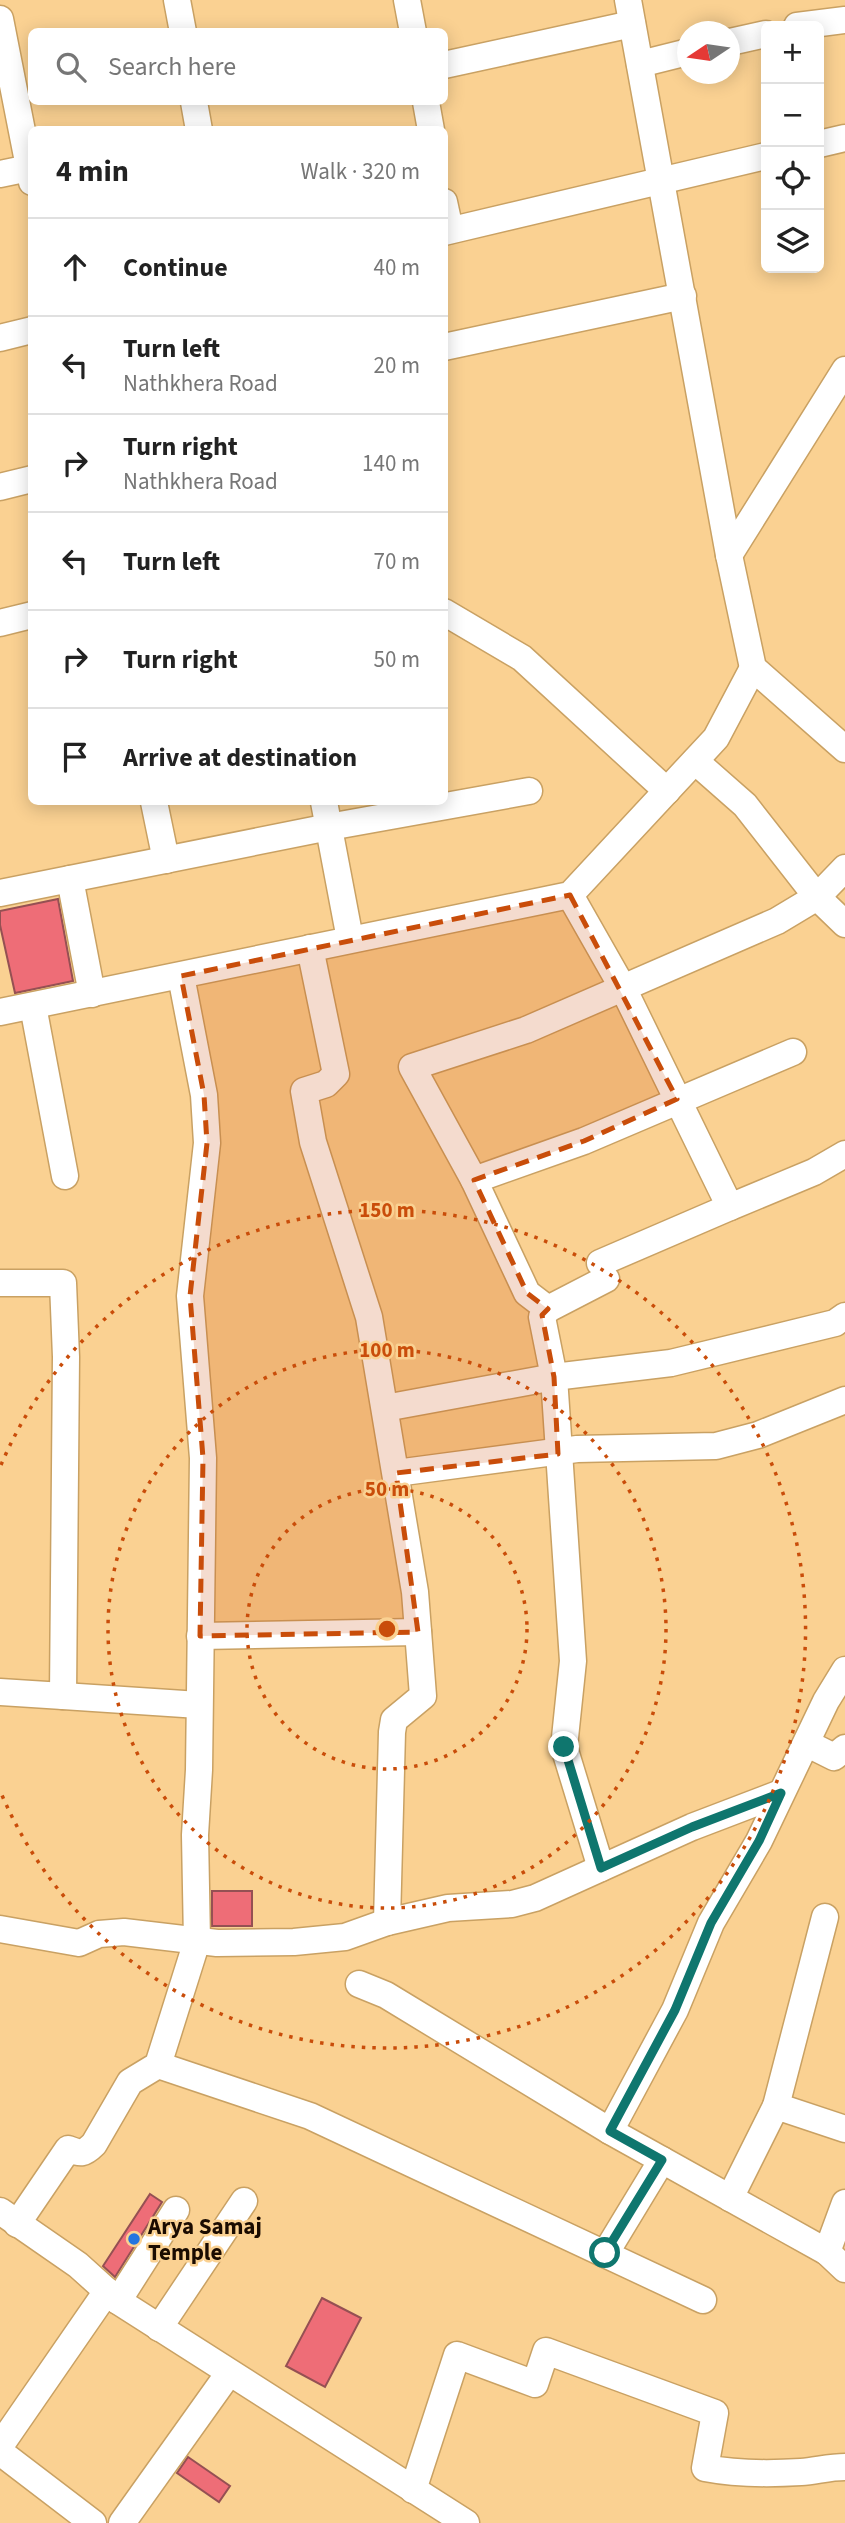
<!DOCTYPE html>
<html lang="en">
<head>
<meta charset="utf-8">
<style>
  :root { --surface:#fff; --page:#f2f2f2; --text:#222; --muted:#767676; --line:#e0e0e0 }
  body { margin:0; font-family:"Source Sans 3",sans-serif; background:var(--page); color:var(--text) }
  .controls { position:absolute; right:21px; top:21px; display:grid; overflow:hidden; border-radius:10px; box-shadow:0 4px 18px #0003 }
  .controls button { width:63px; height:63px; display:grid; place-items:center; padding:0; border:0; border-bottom:2px solid var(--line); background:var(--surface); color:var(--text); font:35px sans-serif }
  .compass { position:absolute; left:677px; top:21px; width:63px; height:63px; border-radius:50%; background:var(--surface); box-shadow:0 4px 18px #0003; rotate:257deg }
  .stop { position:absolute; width:21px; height:21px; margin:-16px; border:5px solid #0f766e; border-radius:50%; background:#fff }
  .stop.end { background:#0f766e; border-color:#fff; box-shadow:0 2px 7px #0008 }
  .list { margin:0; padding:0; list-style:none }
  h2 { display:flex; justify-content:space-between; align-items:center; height:91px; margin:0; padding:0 28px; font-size:30px }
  h2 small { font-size:23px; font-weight:400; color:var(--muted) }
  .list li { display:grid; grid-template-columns:46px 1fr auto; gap:21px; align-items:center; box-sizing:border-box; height:98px; padding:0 28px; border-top:2px solid var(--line) }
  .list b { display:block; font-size:26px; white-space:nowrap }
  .list p { margin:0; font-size:23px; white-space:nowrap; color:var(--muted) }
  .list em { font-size:23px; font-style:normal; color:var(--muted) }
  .icon { flex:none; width:38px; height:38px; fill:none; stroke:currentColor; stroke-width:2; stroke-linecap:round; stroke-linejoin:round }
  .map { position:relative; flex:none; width:845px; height:2523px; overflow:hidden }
  .search { position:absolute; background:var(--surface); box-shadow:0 4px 18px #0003; left:28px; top:28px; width:420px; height:77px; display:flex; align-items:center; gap:18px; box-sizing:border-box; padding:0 24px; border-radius:10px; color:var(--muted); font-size:26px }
  .panel { position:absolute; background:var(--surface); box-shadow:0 4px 18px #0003; left:28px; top:126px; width:420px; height:679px; border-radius:10px }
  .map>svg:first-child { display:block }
</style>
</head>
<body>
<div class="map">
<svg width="845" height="2523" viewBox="0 0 845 2523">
  <rect width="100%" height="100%" fill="#fad192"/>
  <g fill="#ee6d77" stroke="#955053" stroke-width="2">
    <polygon points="58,899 73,981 15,993 0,925 0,911"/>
    <rect x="212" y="1891" width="40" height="35"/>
    <polygon points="150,2194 162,2202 115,2277 103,2266"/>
    <polygon points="322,2298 361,2318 325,2387 286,2366"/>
    <polygon points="188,2457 230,2486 219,2502 177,2473"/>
  </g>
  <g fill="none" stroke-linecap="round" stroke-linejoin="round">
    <g stroke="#c9a163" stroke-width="29">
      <g id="minor">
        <polyline points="177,0 183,32"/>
        <polyline points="407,0 413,32"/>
        <polyline points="628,0 729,555 753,668 845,749"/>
        <polyline points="0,19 32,182"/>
        <polyline points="797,26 845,20"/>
        <polyline points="730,42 766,34"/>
        <polyline points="640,64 688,52"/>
        <polyline points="444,65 632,24"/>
        <polyline points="194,102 199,130"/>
        <polyline points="426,102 431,130"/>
        <polyline points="819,144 845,138"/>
        <polyline points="0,174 29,168"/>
        <polyline points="444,202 450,230"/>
        <polyline points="444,232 766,156"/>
        <polyline points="0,338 32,330"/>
        <polyline points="444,347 683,296"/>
        <polyline points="0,487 32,479"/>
        <polyline points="729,555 845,370"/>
        <polyline points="444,612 522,658 667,791"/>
        <polyline points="0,623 32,615"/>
        <polyline points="695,761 745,805 817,897 845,924"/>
        <polyline points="154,802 166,860"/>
        <polyline points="324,802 350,939"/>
        <polyline points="70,879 92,994"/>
        <polyline points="0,893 329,827 529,791"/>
        <polyline points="570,895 624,990 730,1207 814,1172 845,1154"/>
        <polyline points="310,948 336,1074 326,1084 304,1091 313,1142 369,1317 415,1592 423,1696 394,1720 392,1732 387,1922"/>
        <polyline points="33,1006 65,1176"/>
        <polyline points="0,1012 570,895 716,738 753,668"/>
        <polyline points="793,1052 584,1141 474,1180 412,1067 526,1030 777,921 817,897 845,868"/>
        <polyline points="474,1180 527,1293 548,1309"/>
        <polyline points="600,1263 730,1207"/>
        <polyline points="0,1283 63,1283 66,1357 63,1696 0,1692"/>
        <polyline points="385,1408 554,1377 671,1363 835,1323 845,1316"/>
        <polyline points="396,1473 577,1449 716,1446 758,1435 845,1400"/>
        <polyline points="200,1636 418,1632"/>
        <polyline points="845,1670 826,1701 759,1841 711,1923 675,2010 610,2131 827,2252 845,2269"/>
        <polyline points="63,1696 199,1705"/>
        <polyline points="808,1744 834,1757 845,1748"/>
        <polyline points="601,1868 564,1747 573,1661 554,1377 542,1317 548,1309 606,1279"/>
        <polyline points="0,1929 79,1943 99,1934 124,1932 217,1943 294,1942 345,1937 387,1922 448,1908 512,1904 535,1898 692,1827 781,1793"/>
        <polyline points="359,1984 386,1995 610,2131"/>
        <polyline points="158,2065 310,2116 703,2300"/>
        <polyline points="776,2106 825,1917"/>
        <polyline points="730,2198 776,2106 845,2129"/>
        <polyline points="0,2211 78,2265 118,2301 466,2523"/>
        <path d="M17,2224L68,2149C81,2154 84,2154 94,2144L130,2082L158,2065L197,1941L195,1835L199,1770L203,1458L190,1296L207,1143L204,1095L181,976"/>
        <polyline points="827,2252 845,2203"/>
        <polyline points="605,2254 662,2160"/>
        <polyline points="118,2301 176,2210"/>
        <polyline points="159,2328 244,2201"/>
        <polyline points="0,2446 107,2291"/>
        <polyline points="0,2452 93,2523"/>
        <path d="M413,2490L457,2355L535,2384L546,2351L715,2413L705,2468C736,2474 769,2474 801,2472C816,2471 829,2467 845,2467"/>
        <polyline points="122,2523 229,2373"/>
      </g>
    </g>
    <use href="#minor" stroke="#fff" stroke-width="26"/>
  </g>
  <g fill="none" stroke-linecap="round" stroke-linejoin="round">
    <polyline stroke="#0f766e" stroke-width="9" points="564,1747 601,1868 692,1827 781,1793 759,1841 711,1923 675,2010 610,2131 662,2160 605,2253"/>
  </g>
  <path fill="#c94d0a" fill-opacity="0.2" stroke="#c94d0a" stroke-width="5" stroke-dasharray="14 9" stroke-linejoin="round" d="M570,895L677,1099L584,1141L474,1180L527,1293L548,1309L542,1315L554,1377L558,1454L396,1473L418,1632L200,1636L203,1458L190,1296L207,1143L204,1095L181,976Z"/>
  <g fill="none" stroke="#c94d0a" stroke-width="3.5" stroke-dasharray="3.5 7">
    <circle cx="387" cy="1629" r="140"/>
    <circle cx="387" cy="1629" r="279"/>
    <path d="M1 1465A419 419 0 1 1 1 1793"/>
  </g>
  <circle fill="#2475df" stroke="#fad192" stroke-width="2.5" cx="134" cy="2239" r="7"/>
  <g text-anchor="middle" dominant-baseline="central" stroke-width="5" stroke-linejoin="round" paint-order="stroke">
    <g font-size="23" font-weight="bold" fill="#1a0b00" stroke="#fad192" text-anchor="start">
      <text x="148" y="2226">Arya Samaj<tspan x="148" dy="26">Temple</tspan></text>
    </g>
  </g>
  <circle cx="387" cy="1629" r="10" fill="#c94d0a" stroke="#fad192" stroke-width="3.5"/>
  <g font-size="21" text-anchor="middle" font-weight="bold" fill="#c94d0a" stroke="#fad192" stroke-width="5" stroke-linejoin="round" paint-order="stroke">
    <text x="387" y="1217">150 m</text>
    <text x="387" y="1357">100 m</text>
    <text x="387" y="1496">50 m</text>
  </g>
</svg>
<div class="controls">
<button>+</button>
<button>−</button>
<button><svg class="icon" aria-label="locate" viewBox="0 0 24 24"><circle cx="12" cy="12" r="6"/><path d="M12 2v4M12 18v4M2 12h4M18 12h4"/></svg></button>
<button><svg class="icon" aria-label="layers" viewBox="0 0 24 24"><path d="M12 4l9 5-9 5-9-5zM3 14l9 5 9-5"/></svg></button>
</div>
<svg class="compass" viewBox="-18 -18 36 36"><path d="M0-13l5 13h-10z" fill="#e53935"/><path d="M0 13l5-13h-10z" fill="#767676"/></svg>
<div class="stop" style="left:605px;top:2253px"></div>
<div class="stop end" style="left:564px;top:1747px"></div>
<div class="search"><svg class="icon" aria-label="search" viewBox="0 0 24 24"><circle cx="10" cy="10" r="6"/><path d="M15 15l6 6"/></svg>Search here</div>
<section class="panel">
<h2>4 min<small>Walk · 320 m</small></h2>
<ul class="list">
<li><svg class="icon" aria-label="ahead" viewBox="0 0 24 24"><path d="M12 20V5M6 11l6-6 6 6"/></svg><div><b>Continue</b></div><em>40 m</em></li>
<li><svg class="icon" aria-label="left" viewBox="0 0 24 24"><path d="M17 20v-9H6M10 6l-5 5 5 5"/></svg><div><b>Turn left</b><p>Nathkhera Road</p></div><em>20 m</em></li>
<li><svg class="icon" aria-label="right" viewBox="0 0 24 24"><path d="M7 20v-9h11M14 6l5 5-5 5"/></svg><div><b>Turn right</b><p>Nathkhera Road</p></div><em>140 m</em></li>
<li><svg class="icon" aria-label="left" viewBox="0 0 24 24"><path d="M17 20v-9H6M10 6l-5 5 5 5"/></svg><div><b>Turn left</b></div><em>70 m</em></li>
<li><svg class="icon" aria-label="right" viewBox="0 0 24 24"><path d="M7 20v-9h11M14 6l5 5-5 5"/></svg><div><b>Turn right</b></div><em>50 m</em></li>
<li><svg class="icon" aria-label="arrive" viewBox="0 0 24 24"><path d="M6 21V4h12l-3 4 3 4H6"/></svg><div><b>Arrive at destination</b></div></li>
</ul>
</section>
</div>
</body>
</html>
